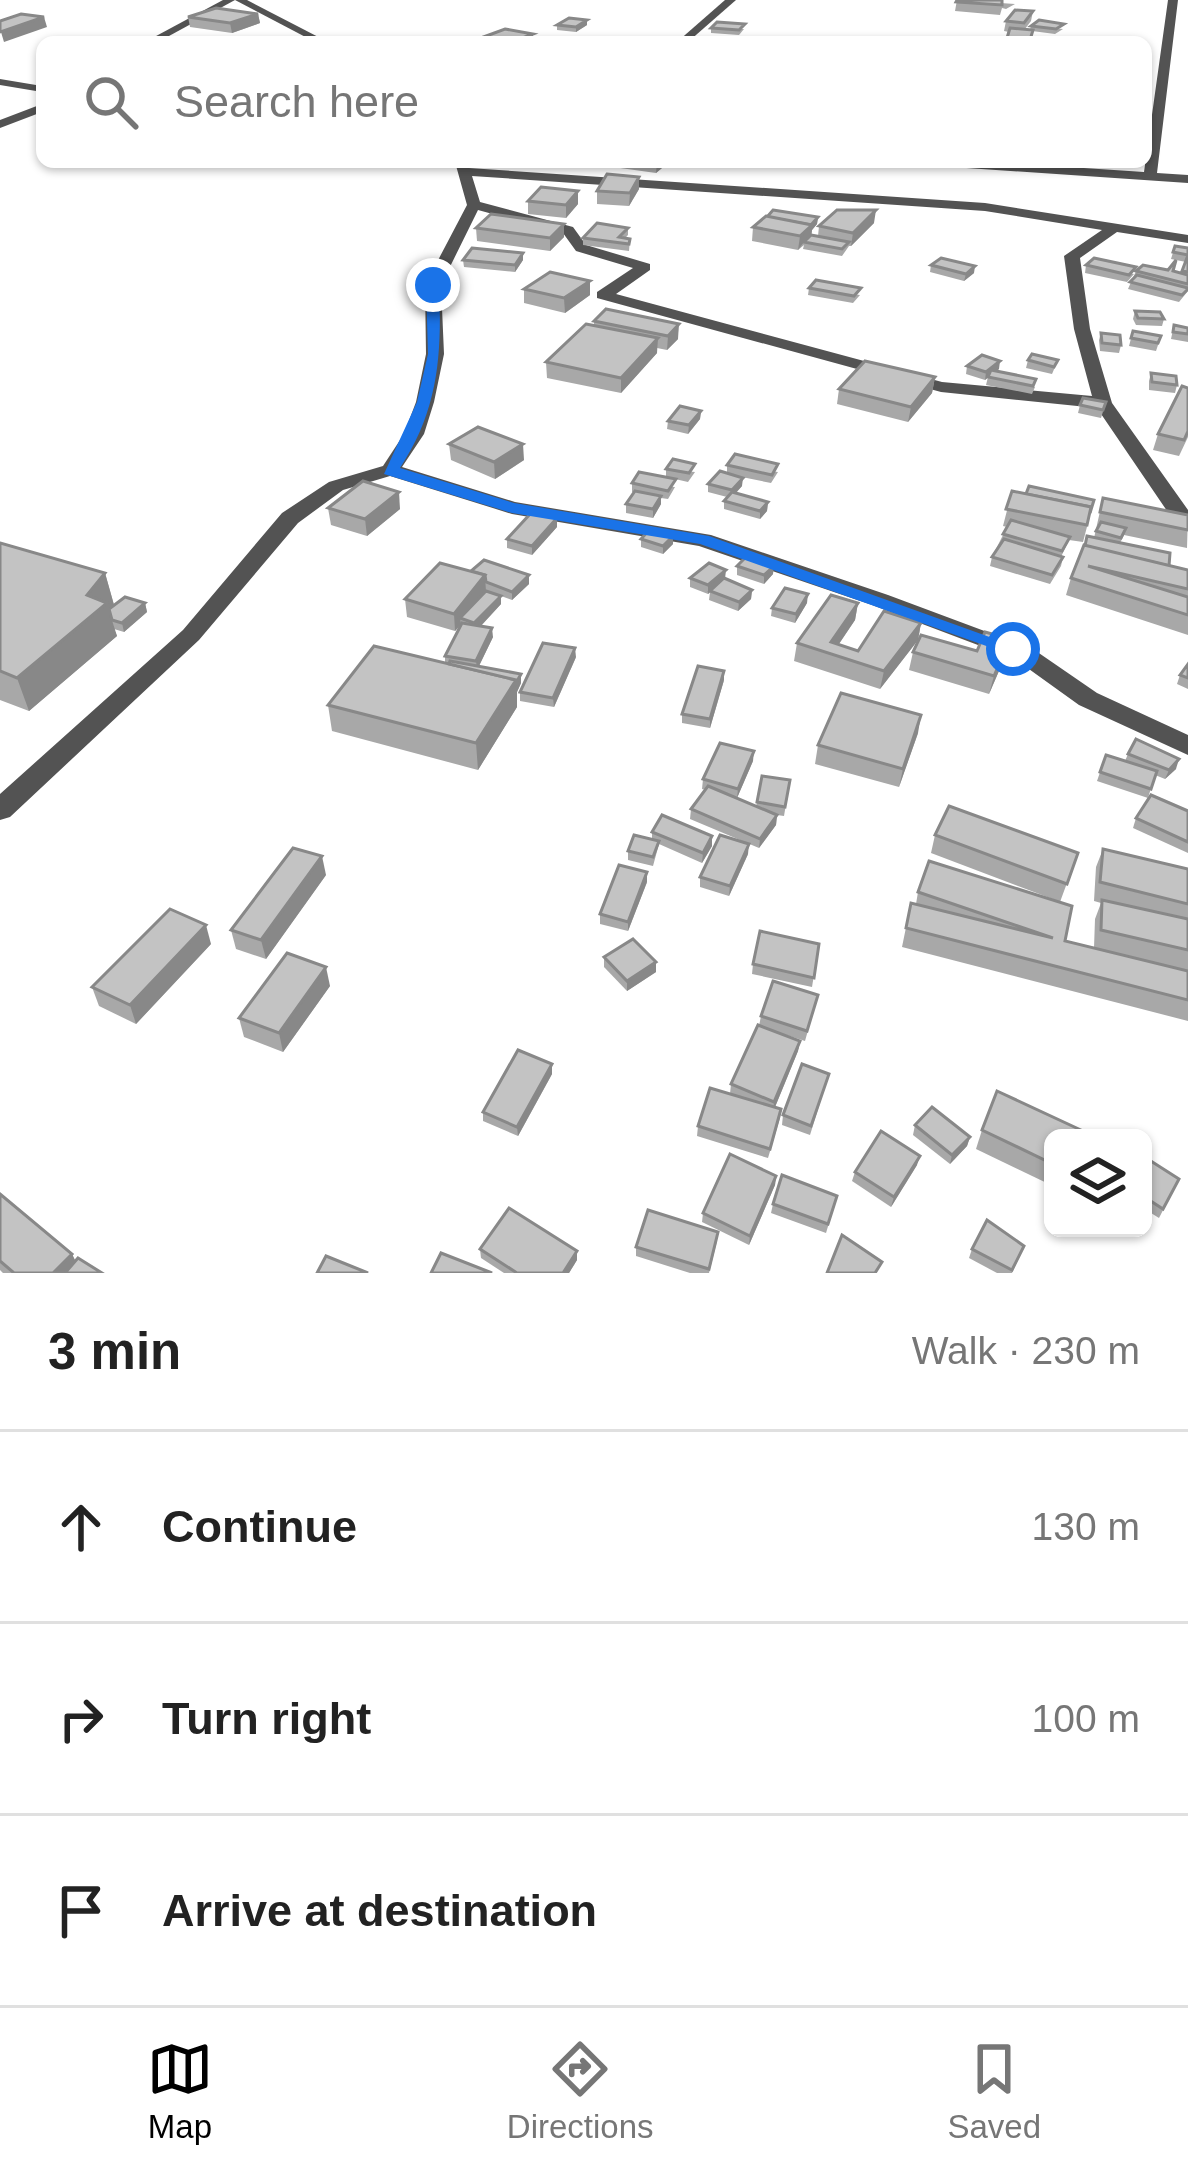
<!DOCTYPE html>
<html lang="en">
<head>
<meta charset="utf-8">
<style>
  :root { --surface:#fff; --page:#f2f2f2; --text:#222; --muted:#767676; --line:#e0e0e0; --accent:#000 }
  body { margin:0; font-family:Arial,sans-serif; background:var(--page); color:var(--text) }
  .controls { position:absolute; right:36px; bottom:36px; display:grid; overflow:hidden; border-radius:18px; box-shadow:0 3px 9px #0004 }
  .controls button { width:108px; height:108px; display:grid; place-items:center; padding:0; border:0; border-bottom:3px solid var(--line); background:var(--surface); color:var(--text); font:60px sans-serif }
  .stop { position:absolute; width:36px; height:36px; margin:-27px; border:9px solid #1a73e8; border-radius:50%; background:#fff }
  .stop.end { background:#1a73e8; border-color:#fff; box-shadow:0 3px 12px #0008 }
  .list { margin:0; padding:0; list-style:none }
  h2 { display:flex; justify-content:space-between; align-items:center; height:156px; margin:0; padding:0 48px; font-size:51px }
  h2 small { font-size:39px; font-weight:400; color:var(--muted) }
  .list li { display:grid; grid-template-columns:78px 1fr auto; gap:36px; align-items:center; box-sizing:border-box; height:192px; padding:0 48px; border-top:3px solid var(--line) }
  .list b { display:block; font-size:45px; white-space:nowrap }
  .list em { font-size:39px; font-style:normal; color:var(--muted) }
  .icon { flex:none; width:66px; height:66px; fill:none; stroke:currentColor; stroke-width:2; stroke-linecap:round; stroke-linejoin:round }
  .map { position:relative; flex:none; width:1188px; height:1273px; overflow:hidden }
  .search { position:absolute; background:var(--surface); box-shadow:0 3px 9px #0004; left:36px; right:36px; top:36px; height:132px; display:flex; align-items:center; gap:30px; box-sizing:border-box; padding:0 42px; border-radius:18px; color:var(--muted); font-size:45px }
  .sheet { height:732px; background:var(--surface) }
  nav { display:flex; justify-content:space-around; align-items:center; box-sizing:border-box; height:168px; border-top:3px solid var(--line); background:var(--surface); font-size:33px; color:var(--muted) }
  nav a { display:grid; justify-items:center; gap:6px }
  nav .on { color:var(--accent) }
  .map>svg:first-child { display:block }
</style>
</head>
<body>
<div class="map">
<svg width="1188" height="1273" viewBox="0 0 1188 1273">
  <rect width="100%" height="100%" fill="#fff"/>
  <g fill="none" stroke-linecap="round" stroke-linejoin="round">
    <g fill="#535353" fill-rule="evenodd">
      <polygon points="223,0 235,0 158,42 145,42"/>
      <polygon points="235,0 247,0 328,42 315,42"/>
      <polygon points="725,0 736,0 688,42 677,42"/>
      <polygon points="1168,0 1178,0 1157,173 1188,175 1188,183 937,166 931,162 995,162 1144,172"/>
      <polygon points="0,79 42,86 42,92 0,85"/>
      <polygon points="42,104 42,112 0,128 0,120"/>
      <path d="M455,162H467L469,168L985,203L1188,235V243L1117,232L1080,258L1090,329L1112,403L1188,510V531L1180,530L1097,408L941,392L597,298V292L633,268L576,251L563,233L478,210L441,285L444,354L434,402L424,434L402,467L515,502L711,535L888,595L1033,649L1097,693L1188,735V755L1079,705L1015,659L872,605L699,546L512,514L390,476L343,490L298,523L199,640L10,817L0,820V794L183,630L282,513L329,482L383,466L404,434L416,402L426,354L425,285L467,205ZM472,176L985,211L1102,230L1064,256L1074,329L1092,396L942,382L616,294L650,270V264L586,245L573,227L480,202Z"/>
    </g>
  </g>
  <g fill="#a8a8a8" fill-rule="evenodd">
    <polygon points="957,0 1015,4 1006,9 1002,8 1000,15 955,11"/>
    <polygon points="1033,11 1031,21 1025,29 1030,30 1031,26 1063,29 1055,34 1032,31 1030,42 1006,42 1009,32 1004,31 1006,21"/>
    <polygon points="258,14 260,23 232,33 190,27 188,17"/>
    <polygon points="587,20 587,25 576,32 557,30 557,25"/>
    <polygon points="711,28 744,29 739,35 711,33"/>
    <polygon points="613,162 669,162 656,173 613,167"/>
    <polygon points="639,189 629,206 597,204 597,191"/>
    <polygon points="578,191 578,204 566,218 528,214 528,201"/>
    <polygon points="818,217 817,224 812,230 811,235 818,236 819,226 874,223 851,246 849,246 842,256 803,249 804,245 798,250 752,241 753,227"/>
    <polygon points="564,224 564,237 550,251 477,241 476,228"/>
    <polygon points="628,228 628,235 625,238 630,239 629,251 583,245 583,238"/>
    <path d="M1175,246L1188,248V291L1179,302L1128,289L1136,271L1168,270L1176,260L1171,259ZM1176,260L1186,262L1182,273L1173,271Z"/>
    <polygon points="523,253 523,260 515,272 464,267 463,260"/>
    <polygon points="931,265 974,273 964,281 930,272"/>
    <polygon points="1086,265 1134,274 1127,282 1085,273"/>
    <polygon points="590,281 590,295 565,313 524,303 524,289"/>
    <polygon points="809,288 860,295 853,303 808,295"/>
    <polygon points="1135,311 1164,319 1162,326 1136,325 1133,319"/>
    <polygon points="594,321 678,339 667,350 657,348 657,353 621,393 547,378 546,362 594,326"/>
    <polygon points="1174,325 1188,328 1188,342 1171,339"/>
    <polygon points="1133,331 1161,336 1156,351 1129,346"/>
    <polygon points="1101,333 1121,345 1119,353 1100,351 1099,340"/>
    <polygon points="1028,360 1058,360 1052,374 1026,368"/>
    <polygon points="967,366 999,369 996,371 1035,387 1032,394 986,385 988,377 985,380 966,374"/>
    <polygon points="1151,373 1177,385 1175,393 1149,390 1149,381"/>
    <polygon points="935,377 932,393 908,422 837,404 839,389"/>
    <polygon points="1188,388 1188,437 1179,456 1153,450 1158,434"/>
    <polygon points="1106,402 1101,418 1078,413 1080,405"/>
    <polygon points="701,411 700,419 688,434 667,429 668,421"/>
    <polygon points="449,444 524,460 495,479 451,460"/>
    <polygon points="727,465 778,472 771,483 732,475 742,486 736,493 768,502 767,511 760,519 724,509 724,501 727,497 708,492 708,484 727,473"/>
    <polygon points="666,469 695,472 688,482 666,477"/>
    <polygon points="632,483 675,487 668,499 661,498 661,504 653,518 626,513 626,504 634,492 632,492"/>
    <polygon points="1012,491 1094,500 1083,542 1069,540 1061,557 1063,557 1061,566 1050,584 990,566 992,557 1007,527 1003,526"/>
    <polygon points="1103,498 1188,515 1187,548 1124,535 1120,543 1169,566 1188,570 1188,635 1066,595 1071,578 1094,538"/>
    <polygon points="328,508 400,509 367,536 331,525"/>
    <polygon points="557,527 532,555 507,548 507,539"/>
    <polygon points="673,536 673,544 663,554 641,547 641,539"/>
    <polygon points="0,543 105,573 114,605 145,603 147,612 124,632 114,629 117,636 29,711 0,700"/>
    <polygon points="737,566 773,574 764,584 737,575"/>
    <polygon points="471,571 529,575 529,584 512,600 501,596 501,604 481,626 493,637 479,666 521,683 517,692 517,707 478,770 332,731 328,705 445,663 445,656 461,625 455,631 407,617 405,599"/>
    <polygon points="690,578 725,579 752,590 751,599 738,611 709,600 710,592 708,594 690,587"/>
    <polygon points="807,603 795,623 771,616 772,608"/>
    <polygon points="858,603 855,620 839,644 858,651 921,623 918,640 880,689 794,661 797,643"/>
    <polygon points="1010,639 1005,657 989,694 909,670 913,652 977,651"/>
    <polygon points="576,657 554,707 520,701 520,692"/>
    <polygon points="1188,664 1188,689 1177,684 1180,675"/>
    <polygon points="724,680 710,728 682,723 682,714"/>
    <polygon points="918,733 899,787 815,764 818,745"/>
    <polygon points="1128,754 1176,769 1165,779 1155,775 1148,798 1097,781 1106,755 1125,761"/>
    <polygon points="753,761 737,798 756,807 762,776 790,780 784,816 777,815 776,825 759,848 690,819 691,809 706,790 702,789 703,779"/>
    <polygon points="1188,811 1188,853 1133,828 1136,818"/>
    <polygon points="652,832 712,836 712,846 702,863 659,844 653,866 628,860 628,851 652,839"/>
    <polygon points="935,835 1078,853 1060,902 1065,941 1094,948 1095,919 1101,903 1094,901 1096,867 1103,849 1188,869 1188,1021 902,947 911,903 916,904 918,892 1058,901 931,853"/>
    <polygon points="748,854 729,896 700,887 700,877"/>
    <polygon points="326,875 266,959 236,949 231,930"/>
    <polygon points="647,882 628,931 600,924 600,914"/>
    <polygon points="211,944 136,1024 99,1006 92,987"/>
    <polygon points="819,944 812,987 752,974 753,964"/>
    <polygon points="604,957 656,962 656,972 627,991 604,967"/>
    <polygon points="330,986 283,1052 244,1037 239,1018"/>
    <polygon points="818,995 805,1041 762,1027 800,1041 798,1051 775,1107 780,1118 768,1158 697,1136 698,1126 730,1094 731,1084 759,1026 761,1016"/>
    <polygon points="552,1064 552,1074 518,1136 483,1121 483,1112"/>
    <polygon points="829,1074 810,1135 782,1125 783,1115"/>
    <polygon points="915,1125 970,1137 967,1146 950,1164 913,1135"/>
    <polygon points="982,1130 1053,1138 1053,1186 976,1149"/>
    <polygon points="1143,1156 1179,1179 1159,1218 1143,1208"/>
    <polygon points="917,1165 891,1207 852,1181 855,1172"/>
    <polygon points="776,1176 775,1185 749,1245 702,1222 703,1213"/>
    <polygon points="0,1194 72,1254 75,1261 102,1273 3,1273 0,1270"/>
    <polygon points="837,1196 826,1233 771,1213 773,1204"/>
    <polygon points="717,1241 709,1273 690,1273 636,1256 636,1247"/>
    <polygon points="1024,1246 1012,1273 997,1273 969,1258 972,1249"/>
    <polygon points="480,1249 577,1260 569,1273 504,1273 481,1258"/>
  </g>
  <g fill="#888">
    <polygon points="258,14 260,23 232,33 230,23"/>
    <polygon points="44,17 47,27 4,42 1,32"/>
    <polygon points="587,20 587,25 576,32 576,27"/>
    <polygon points="533,34 533,42 512,42"/>
    <polygon points="657,162 669,162 656,173"/>
    <polygon points="639,177 639,189 629,206 630,193"/>
    <polygon points="578,191 578,204 566,218 566,205"/>
    <polygon points="876,210 874,223 851,246 853,233"/>
    <polygon points="818,217 817,224 812,230 811,239 804,242 798,250 800,236"/>
    <polygon points="564,224 564,237 550,251 550,238"/>
    <polygon points="523,253 523,260 515,272 515,265"/>
    <polygon points="975,266 974,273 964,281 966,274"/>
    <polygon points="590,281 590,295 565,313 564,298"/>
    <polygon points="679,324 678,339 667,350 668,336"/>
    <polygon points="658,338 657,353 621,393 621,378"/>
    <polygon points="1000,361 999,369 985,380 986,372"/>
    <polygon points="935,377 932,393 908,422 911,407"/>
    <polygon points="701,411 700,419 688,434 689,425"/>
    <polygon points="523,444 524,460 495,479 494,462"/>
    <polygon points="743,478 742,486 731,498 732,490"/>
    <polygon points="399,492 400,509 367,536 365,519"/>
    <polygon points="661,496 661,504 653,518 653,509"/>
    <polygon points="768,502 767,511 760,519 760,511"/>
    <polygon points="557,518 557,527 532,555 532,546"/>
    <polygon points="673,536 673,544 663,554 663,546"/>
    <polygon points="774,566 773,574 764,584 764,575"/>
    <polygon points="726,570 725,579 708,594 708,585"/>
    <polygon points="105,573 114,605 109,611 117,636 29,711 17,678"/>
    <polygon points="485,575 486,592 460,618 461,624 455,631 454,614"/>
    <polygon points="529,575 529,584 512,600 512,592"/>
    <polygon points="752,590 751,599 738,611 739,602"/>
    <polygon points="808,594 807,603 795,623 796,614"/>
    <polygon points="501,596 501,604 475,632 474,623"/>
    <polygon points="145,603 147,612 124,632 122,623"/>
    <polygon points="858,603 855,620 832,654 831,642"/>
    <polygon points="921,623 918,640 880,689 884,671"/>
    <polygon points="492,628 493,637 477,670 476,661"/>
    <polygon points="1010,639 1005,657 989,694 994,676"/>
    <polygon points="575,648 576,657 554,707 553,698"/>
    <polygon points="724,671 724,680 710,728 710,719"/>
    <polygon points="521,674 521,683 517,692 517,707 478,770 476,743"/>
    <polygon points="921,715 918,733 899,787 903,769"/>
    <polygon points="754,751 753,761 737,798 738,789"/>
    <polygon points="1179,759 1176,769 1165,779 1169,770"/>
    <polygon points="777,815 776,825 759,848 760,839"/>
    <polygon points="712,836 712,846 702,863 703,853"/>
    <polygon points="749,844 748,854 729,896 730,886"/>
    <polygon points="322,856 326,875 266,959 261,940"/>
    <polygon points="647,872 647,882 628,931 628,922"/>
    <polygon points="206,925 211,944 136,1024 130,1005"/>
    <polygon points="656,962 656,972 627,991 627,981"/>
    <polygon points="326,967 330,986 283,1052 279,1033"/>
    <polygon points="800,1041 798,1051 773,1112 774,1102"/>
    <polygon points="552,1064 552,1074 518,1136 517,1127"/>
    <polygon points="970,1137 967,1146 950,1164 952,1155"/>
    <polygon points="920,1156 917,1165 891,1207 894,1197"/>
    <polygon points="776,1176 775,1185 749,1245 750,1236"/>
    <polygon points="577,1251 577,1260 569,1273 563,1273"/>
    <polygon points="72,1254 81,1272 79,1273 53,1273"/>
  </g>
  <g fill="#c3c3c3" stroke="#888" stroke-width="3">
    <polygon points="957,0 1002,0 1002,5 956,2"/>
    <polygon points="216,8 258,14 230,23 188,17"/>
    <polygon points="1015,10 1033,11 1024,23 1006,21"/>
    <polygon points="21,14 44,17 0,32 0,21"/>
    <polygon points="569,18 587,20 576,27 557,25"/>
    <polygon points="1039,20 1064,24 1056,29 1031,26"/>
    <polygon points="717,22 745,24 739,30 711,28"/>
    <polygon points="1010,28 1033,30 1030,40 1007,38"/>
    <polygon points="505,29 533,34 512,42 478,39"/>
    <polygon points="607,174 639,177 630,193 597,191"/>
    <polygon points="541,187 578,191 566,205 528,201"/>
    <polygon points="773,210 818,217 811,225 767,217"/>
    <polygon points="837,210 876,210 853,233 819,226"/>
    <polygon points="491,214 564,224 550,238 476,228"/>
    <polygon points="766,216 812,225 800,236 753,227"/>
    <polygon points="597,223 628,228 619,237 630,239 629,244 583,238"/>
    <polygon points="811,235 849,242 842,249 804,242"/>
    <polygon points="1175,246 1188,248 1188,255 1173,252"/>
    <polygon points="472,248 523,253 515,265 463,260"/>
    <polygon points="1188,255 1188,272 1182,271"/>
    <polygon points="941,258 975,266 966,274 931,265"/>
    <polygon points="1094,258 1136,267 1129,275 1086,265"/>
    <polygon points="1176,260 1173,271 1188,275 1188,284 1136,271 1143,265 1168,270"/>
    <polygon points="550,272 590,281 564,298 524,289"/>
    <polygon points="1137,275 1188,288 1188,289 1182,295 1130,282"/>
    <polygon points="816,280 861,288 854,296 809,288"/>
    <polygon points="606,309 679,324 668,336 594,321"/>
    <polygon points="1135,311 1160,312 1164,319 1138,318"/>
    <polygon points="586,324 658,338 621,378 546,362"/>
    <polygon points="1174,325 1188,328 1188,334 1173,332"/>
    <polygon points="1133,331 1161,336 1158,343 1131,338"/>
    <polygon points="1101,333 1120,335 1121,345 1102,343"/>
    <polygon points="1032,354 1058,360 1054,367 1028,360"/>
    <polygon points="982,355 1000,361 986,372 967,366"/>
    <polygon points="865,361 935,377 911,407 839,389"/>
    <polygon points="991,370 1036,379 1033,386 988,377"/>
    <polygon points="1151,373 1176,376 1177,385 1152,382"/>
    <polygon points="1182,386 1188,388 1188,431 1184,440 1158,434"/>
    <polygon points="1083,398 1106,402 1103,410 1080,405"/>
    <polygon points="680,406 701,411 689,425 668,421"/>
    <polygon points="478,427 523,444 494,462 449,444"/>
    <polygon points="735,454 778,464 772,475 727,465"/>
    <polygon points="673,459 695,464 689,473 666,469"/>
    <polygon points="720,471 743,478 732,490 708,484"/>
    <polygon points="639,472 676,479 668,491 632,483"/>
    <polygon points="363,481 399,492 365,519 328,508"/>
    <polygon points="1029,486 1094,500 1090,513 1091,507 1026,494"/>
    <polygon points="635,491 661,496 653,509 626,504"/>
    <polygon points="1012,491 1091,507 1087,525 1006,509"/>
    <polygon points="732,492 768,502 760,511 724,501"/>
    <polygon points="1103,498 1188,515 1188,530 1100,512"/>
    <polygon points="532,512 557,518 532,546 507,539"/>
    <polygon points="1011,520 1070,537 1062,551 1003,534"/>
    <polygon points="1101,522 1126,528 1121,538 1096,531"/>
    <polygon points="651,528 673,536 663,546 641,539"/>
    <polygon points="1087,536 1170,553 1169,566 1085,546"/>
    <polygon points="1004,539 1063,557 1052,575 992,557"/>
    <polygon points="0,543 105,573 87,595 107,603 17,678 0,671"/>
    <polygon points="1084,545 1188,570 1188,589 1088,566 1188,597 1188,615 1071,578"/>
    <polygon points="747,556 774,566 764,575 737,566"/>
    <polygon points="484,560 529,575 512,592 486,582 485,575 471,571"/>
    <polygon points="440,563 485,575 454,614 405,599"/>
    <polygon points="709,563 726,570 708,585 690,578"/>
    <polygon points="724,578 752,590 739,602 710,591"/>
    <polygon points="785,588 808,594 796,614 772,608"/>
    <polygon points="486,591 501,596 474,623 460,618"/>
    <polygon points="831,595 858,603 831,642 858,651 884,611 921,623 884,671 797,643"/>
    <polygon points="125,597 145,603 122,623 112,620 109,609"/>
    <polygon points="462,623 492,628 476,661 445,656"/>
    <polygon points="985,632 1010,639 994,676 913,652 921,635 977,651"/>
    <polygon points="543,643 575,648 553,698 520,692"/>
    <polygon points="374,646 516,680 476,743 328,705"/>
    <polygon points="450,661 521,674 516,683 516,680 449,664"/>
    <polygon points="1188,664 1188,678 1180,675"/>
    <polygon points="698,666 724,671 710,719 682,714"/>
    <polygon points="841,693 921,715 903,769 818,745"/>
    <polygon points="1136,739 1179,759 1169,770 1128,754"/>
    <polygon points="720,743 754,751 738,789 703,779"/>
    <polygon points="1106,755 1157,771 1151,789 1100,772"/>
    <polygon points="762,776 790,780 785,807 757,802"/>
    <polygon points="708,786 777,815 760,839 691,809"/>
    <polygon points="1151,795 1188,811 1188,842 1136,818"/>
    <polygon points="949,806 1078,853 1067,884 935,835"/>
    <polygon points="662,815 712,836 703,853 652,832"/>
    <polygon points="634,835 659,841 653,857 628,851"/>
    <polygon points="720,835 749,844 730,886 700,877"/>
    <polygon points="293,848 322,856 261,940 231,930"/>
    <polygon points="1103,849 1188,869 1188,904 1100,882"/>
    <polygon points="929,861 1072,906 1065,941 1188,971 1188,1000 906,928 911,903 1053,938 918,892"/>
    <polygon points="619,865 647,872 628,922 600,914"/>
    <polygon points="1102,900 1188,919 1188,950 1101,930"/>
    <polygon points="170,909 206,925 130,1005 92,987"/>
    <polygon points="760,931 819,944 814,978 753,964"/>
    <polygon points="633,939 656,962 627,981 604,957"/>
    <polygon points="287,953 326,967 279,1033 239,1018"/>
    <polygon points="773,981 818,995 807,1031 761,1016"/>
    <polygon points="758,1025 800,1041 774,1102 731,1084"/>
    <polygon points="518,1050 552,1064 517,1127 483,1112"/>
    <polygon points="802,1064 829,1074 811,1126 783,1115"/>
    <polygon points="710,1088 781,1109 770,1149 698,1126"/>
    <polygon points="997,1091 1083,1131 1081,1138 1053,1138 1053,1164 982,1130"/>
    <polygon points="932,1107 970,1137 952,1155 915,1125"/>
    <polygon points="881,1131 920,1156 894,1197 855,1172"/>
    <polygon points="730,1154 776,1176 750,1236 703,1213"/>
    <polygon points="1143,1156 1179,1179 1163,1209 1143,1196"/>
    <polygon points="782,1175 837,1196 828,1224 773,1204"/>
    <polygon points="0,1194 72,1254 53,1273 14,1273 0,1261"/>
    <polygon points="509,1208 577,1251 563,1273 517,1273 480,1249"/>
    <polygon points="648,1210 718,1232 709,1269 636,1247"/>
    <polygon points="987,1220 1024,1246 1012,1270 972,1249"/>
    <polygon points="842,1235 882,1262 875,1273 827,1273"/>
    <polygon points="441,1253 492,1273 431,1273"/>
    <polygon points="326,1256 368,1273 317,1273"/>
    <polygon points="78,1258 102,1273 65,1273"/>
  </g>
  <path fill="#1a73e8" d="M433,281L439,285C442,353 439,409 400,468L514,503L709,536L1023,649L1006,653L700,544L512,513L384,474L417,402L428,354L426,285Z"/>
</svg>
<div class="controls">
<button><svg class="icon" aria-label="layers" viewBox="0 0 24 24"><path d="M12 4l9 5-9 5-9-5zM3 14l9 5 9-5"/></svg></button>
</div>
<div class="stop" style="left:1013px;top:649px"></div>
<div class="stop end" style="left:433px;top:285px"></div>
<div class="search"><svg class="icon" aria-label="search" viewBox="0 0 24 24"><circle cx="10" cy="10" r="6"/><path d="M15 15l6 6"/></svg>Search here</div>
</div>
<section class="sheet">
<h2>3 min<small>Walk · 230 m</small></h2>
<ul class="list">
<li><svg class="icon" aria-label="ahead" viewBox="0 0 24 24"><path d="M12 20V5M6 11l6-6 6 6"/></svg><div><b>Continue</b></div><em>130 m</em></li>
<li><svg class="icon" aria-label="right" viewBox="0 0 24 24"><path d="M7 20v-9h11M14 6l5 5-5 5"/></svg><div><b>Turn right</b></div><em>100 m</em></li>
<li><svg class="icon" aria-label="arrive" viewBox="0 0 24 24"><path d="M6 21V4h12l-3 4 3 4H6"/></svg><div><b>Arrive at destination</b></div></li>
</ul>
</section>
<nav>
<a class="on"><svg class="icon" aria-label="map" viewBox="0 0 24 24"><path d="M3 6l6-2 6 2 6-2v14l-6 2-6-2-6 2zM9 4v14M15 6v14"/></svg>Map</a>
<a><svg class="icon" aria-label="directions" viewBox="0 0 24 24"><path d="M12 3l9 9-9 9-9-9zM9 14v-3h6M13 9l2 2-2 2"/></svg>Directions</a>
<a><svg class="icon" aria-label="saved" viewBox="0 0 24 24"><path d="M7 4h10v16l-5-4-5 4z"/></svg>Saved</a>
</nav>
</body>
</html>
